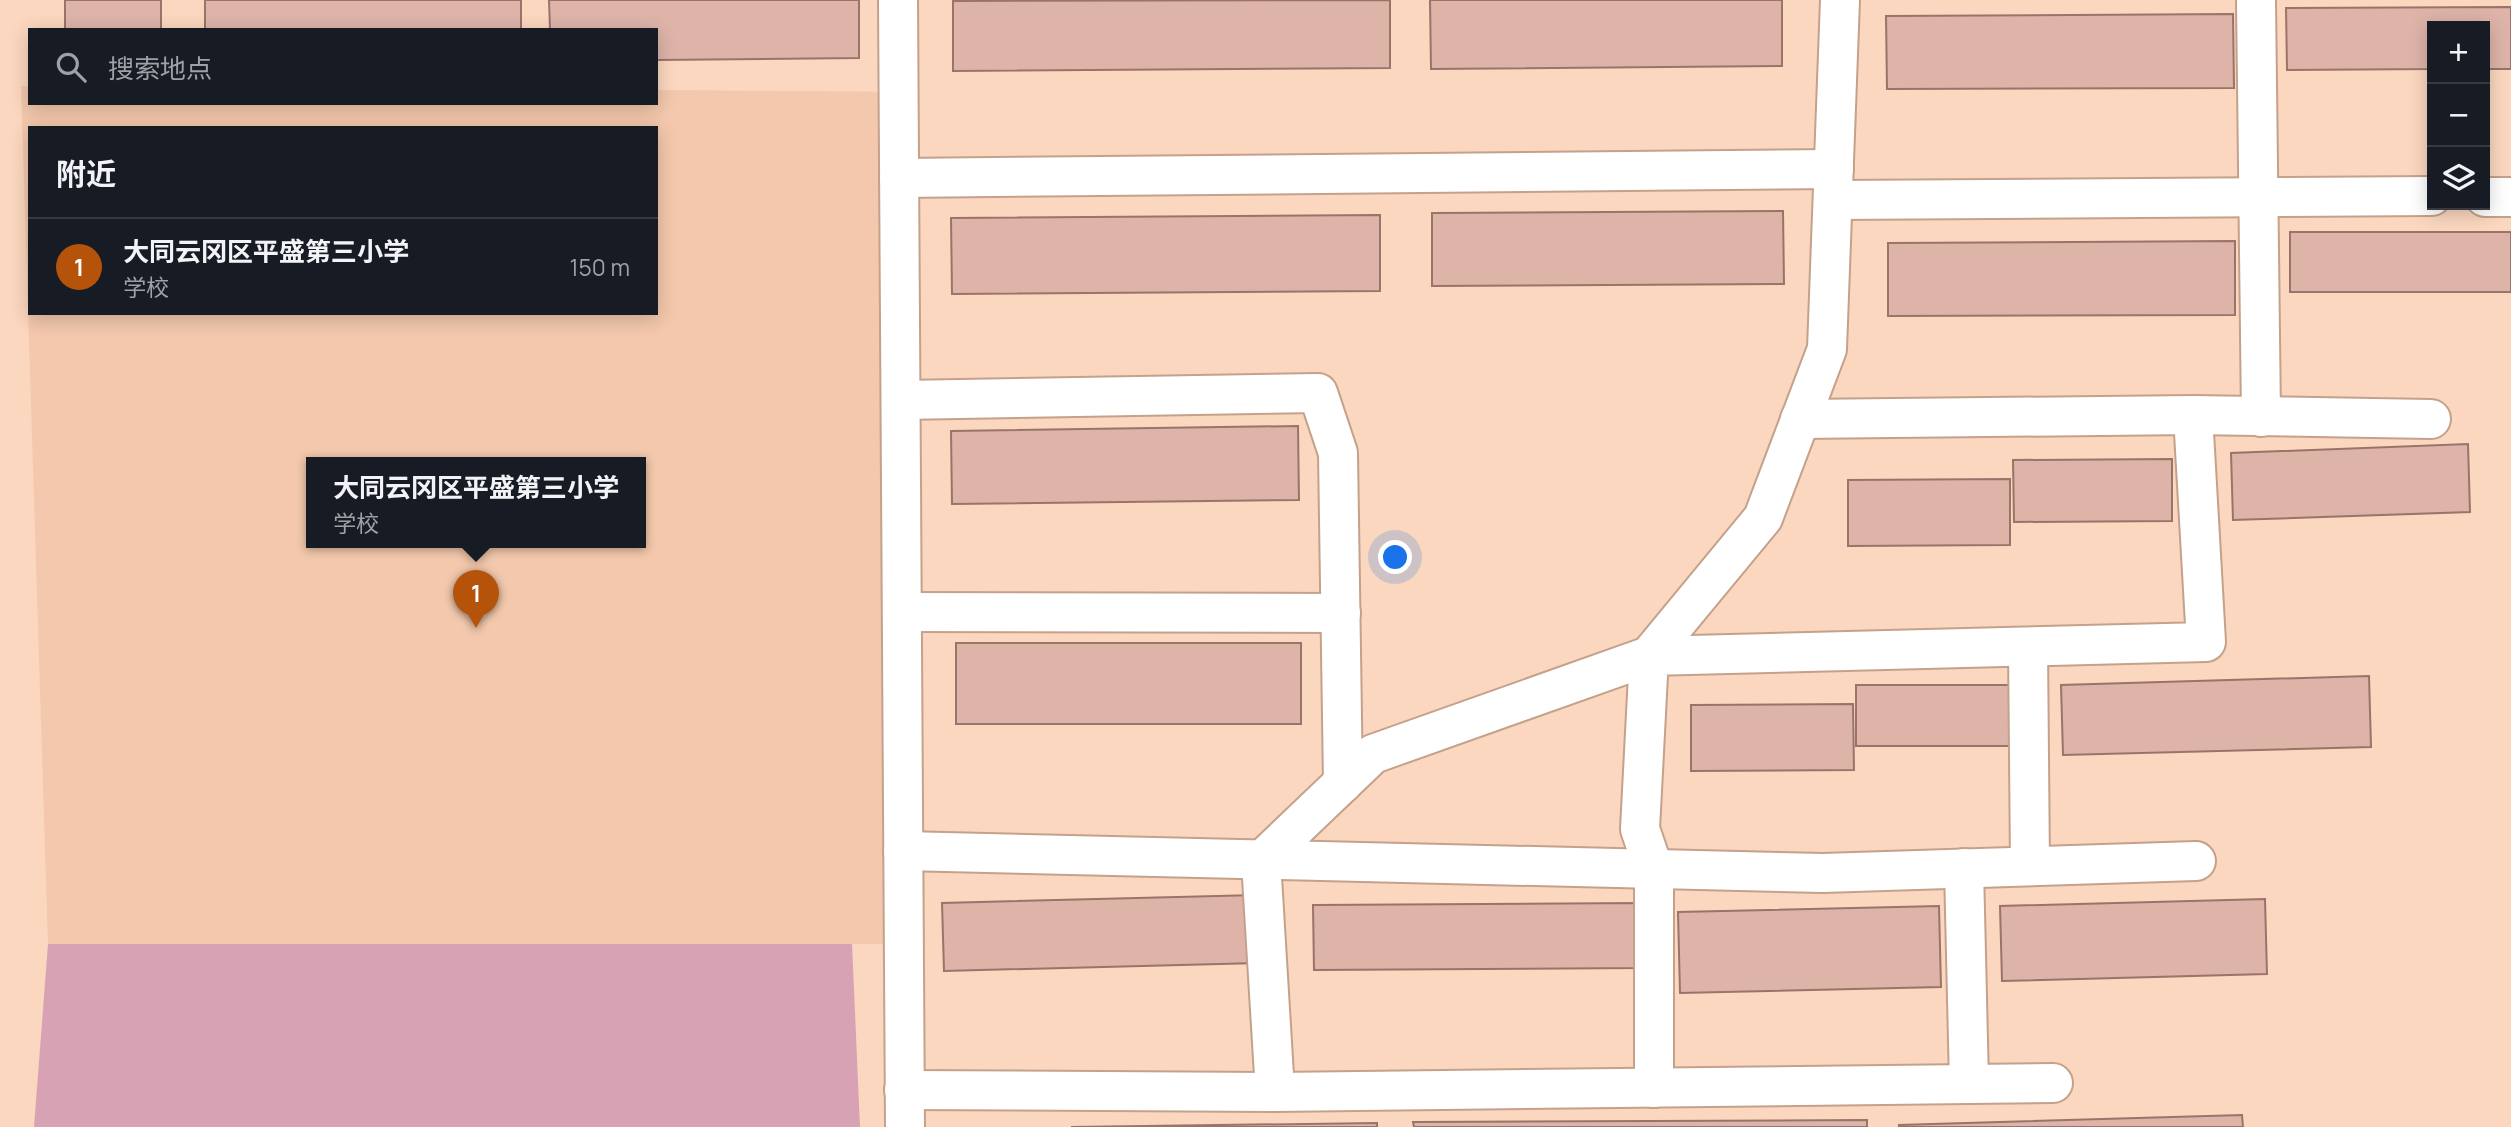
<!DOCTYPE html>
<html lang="zh">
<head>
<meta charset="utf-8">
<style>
  :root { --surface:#171b24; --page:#20242c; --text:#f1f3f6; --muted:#9ea1a6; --line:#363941; --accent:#b45309 }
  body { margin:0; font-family:Manrope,"Noto Sans SC",sans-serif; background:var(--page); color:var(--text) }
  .controls { position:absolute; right:21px; top:21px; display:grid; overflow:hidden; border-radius:0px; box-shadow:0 4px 18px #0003 }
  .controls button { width:63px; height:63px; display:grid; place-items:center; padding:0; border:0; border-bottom:2px solid var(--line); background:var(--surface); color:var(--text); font:35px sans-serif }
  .you { position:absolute; left:1396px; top:558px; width:24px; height:24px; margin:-18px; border:5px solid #fff; border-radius:50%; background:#1a73e8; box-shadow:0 0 0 10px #1a73e833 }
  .badge { display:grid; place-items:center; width:46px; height:46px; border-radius:50%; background:var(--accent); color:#fff; font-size:23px; font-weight:700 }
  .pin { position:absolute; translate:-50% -58px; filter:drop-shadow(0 2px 4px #0008) }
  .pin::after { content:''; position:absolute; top:37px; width:24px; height:21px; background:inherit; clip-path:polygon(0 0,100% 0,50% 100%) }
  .popup { position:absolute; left:306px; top:457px; width:340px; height:91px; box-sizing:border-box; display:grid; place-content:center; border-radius:0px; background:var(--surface); filter:drop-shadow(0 2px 5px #0005); font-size:23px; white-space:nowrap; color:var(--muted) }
  .popup b { font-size:26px; color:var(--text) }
  .popup::after { content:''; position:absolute; left:50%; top:100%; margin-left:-14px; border:14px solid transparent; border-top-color:var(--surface) }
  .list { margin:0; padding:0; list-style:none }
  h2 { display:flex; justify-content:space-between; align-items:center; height:91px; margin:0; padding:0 28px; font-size:30px }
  h2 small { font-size:23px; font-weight:400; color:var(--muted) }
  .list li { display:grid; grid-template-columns:46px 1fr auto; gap:21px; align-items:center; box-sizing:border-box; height:98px; padding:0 28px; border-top:2px solid var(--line) }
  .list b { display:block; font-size:26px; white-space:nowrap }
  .list p { margin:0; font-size:23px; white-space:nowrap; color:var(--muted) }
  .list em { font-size:23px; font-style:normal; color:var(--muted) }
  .icon { flex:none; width:38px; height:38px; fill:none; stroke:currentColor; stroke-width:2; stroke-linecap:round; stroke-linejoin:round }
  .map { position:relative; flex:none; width:2511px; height:1127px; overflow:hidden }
  .search { position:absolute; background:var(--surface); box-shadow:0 4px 18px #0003; left:28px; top:28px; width:630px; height:77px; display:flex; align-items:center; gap:18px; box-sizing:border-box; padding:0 24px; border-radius:0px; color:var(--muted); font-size:26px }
  .panel { position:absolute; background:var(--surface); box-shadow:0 4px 18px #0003; left:28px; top:126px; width:630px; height:189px; border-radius:0px }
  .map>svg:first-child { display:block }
</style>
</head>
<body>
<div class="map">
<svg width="2511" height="1127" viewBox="0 0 2511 1127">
  <rect width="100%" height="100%" fill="#fbd7bf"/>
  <path fill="#f3c8ac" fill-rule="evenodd" d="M21,86H30V103H656V90L914,92L913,944H48ZM30,128H656V313H30ZM312,462H640V542H312Z"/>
  <polygon fill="#d8a2b5" points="48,944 852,944 860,1127 34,1127"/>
  <g fill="#deb4a9" stroke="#9a7369" stroke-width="2">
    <rect x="65" y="0" width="96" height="30"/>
    <rect x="205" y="0" width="316" height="30"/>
    <polygon points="549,0 859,0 859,58 656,60 656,30 550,30"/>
    <polygon points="1390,0 1390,68 953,71 953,1"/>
    <polygon points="1430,0 1782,0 1782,66 1431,69"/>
    <polygon points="2511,7 2511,69 2485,69 2485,26 2432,26 2432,69 2287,70 2286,8"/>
    <polygon points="2233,14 2234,88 1887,89 1886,16"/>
    <polygon points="1783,211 1784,284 1432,286 1432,213"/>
    <polygon points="1380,215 1380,291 952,294 951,218"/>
    <rect x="2290" y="232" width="221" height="60"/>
    <polygon points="2235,241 2235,315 1888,316 1888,243"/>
    <polygon points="1298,426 1299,500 952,504 951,431"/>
    <polygon points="2468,444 2470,512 2233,520 2231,453"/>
    <polygon points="2172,459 2172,521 2014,522 2013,460"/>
    <polygon points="2010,479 2010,545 1848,546 1848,480"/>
    <rect x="956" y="643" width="345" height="81"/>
    <polygon points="2369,676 2371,747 2063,755 2061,685"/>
    <rect x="1856" y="685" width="160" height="61"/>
    <polygon points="1853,704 1854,770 1691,771 1691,705"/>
    <polygon points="1257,895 1258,963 944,971 942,903"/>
    <polygon points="2265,899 2267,974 2002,981 2000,906"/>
    <polygon points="1641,903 1641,968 1314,970 1313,905"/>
    <polygon points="1939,906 1941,987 1680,993 1678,912"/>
    <polygon points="2242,1115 2243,1127 1899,1127 1899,1125"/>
    <polygon points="1867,1120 1867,1127 1414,1127 1413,1122"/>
    <polygon points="1377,1123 1377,1127 1071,1127"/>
  </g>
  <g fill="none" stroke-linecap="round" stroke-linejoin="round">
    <g stroke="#c4a18b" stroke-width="42">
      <g id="minor">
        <polyline points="898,0 905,1127"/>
        <polyline points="2256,0 2261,417"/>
        <polyline points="899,178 1834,169"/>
        <polyline points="2485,197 2511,197"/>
        <polyline points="1833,200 2432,196"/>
        <polyline points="901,400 1318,393 1338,453 1343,783"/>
        <polyline points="1800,419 2193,415 2431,419"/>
        <polyline points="902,612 1341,613"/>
        <polyline points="2028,647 2030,866"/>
        <polyline points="903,851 1823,873 2196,861"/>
        <polyline points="1964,868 1969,1084"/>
        <polyline points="1654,1088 1654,870 1640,829 1649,656 2206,642 2193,415"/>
        <polyline points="904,1090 1275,1092 2053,1083"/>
        <polyline points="1275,1092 1261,861 1373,754 1649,656 1763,518 1827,349 1840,0"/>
      </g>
    </g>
    <use href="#minor" stroke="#fff" stroke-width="38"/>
  </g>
</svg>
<div class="controls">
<button>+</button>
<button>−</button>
<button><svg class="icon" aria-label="layers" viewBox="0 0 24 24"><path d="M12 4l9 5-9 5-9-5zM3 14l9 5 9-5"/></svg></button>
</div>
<div class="you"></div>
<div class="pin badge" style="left:476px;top:628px">1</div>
<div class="popup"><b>大同云冈区平盛第三小学</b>学校</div>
<div class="search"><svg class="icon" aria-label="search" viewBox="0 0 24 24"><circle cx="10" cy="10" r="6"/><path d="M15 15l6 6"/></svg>搜索地点</div>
<section class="panel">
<h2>附近<small></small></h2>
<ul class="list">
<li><span class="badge">1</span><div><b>大同云冈区平盛第三小学</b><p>学校</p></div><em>150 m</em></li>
</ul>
</section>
</div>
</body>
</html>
